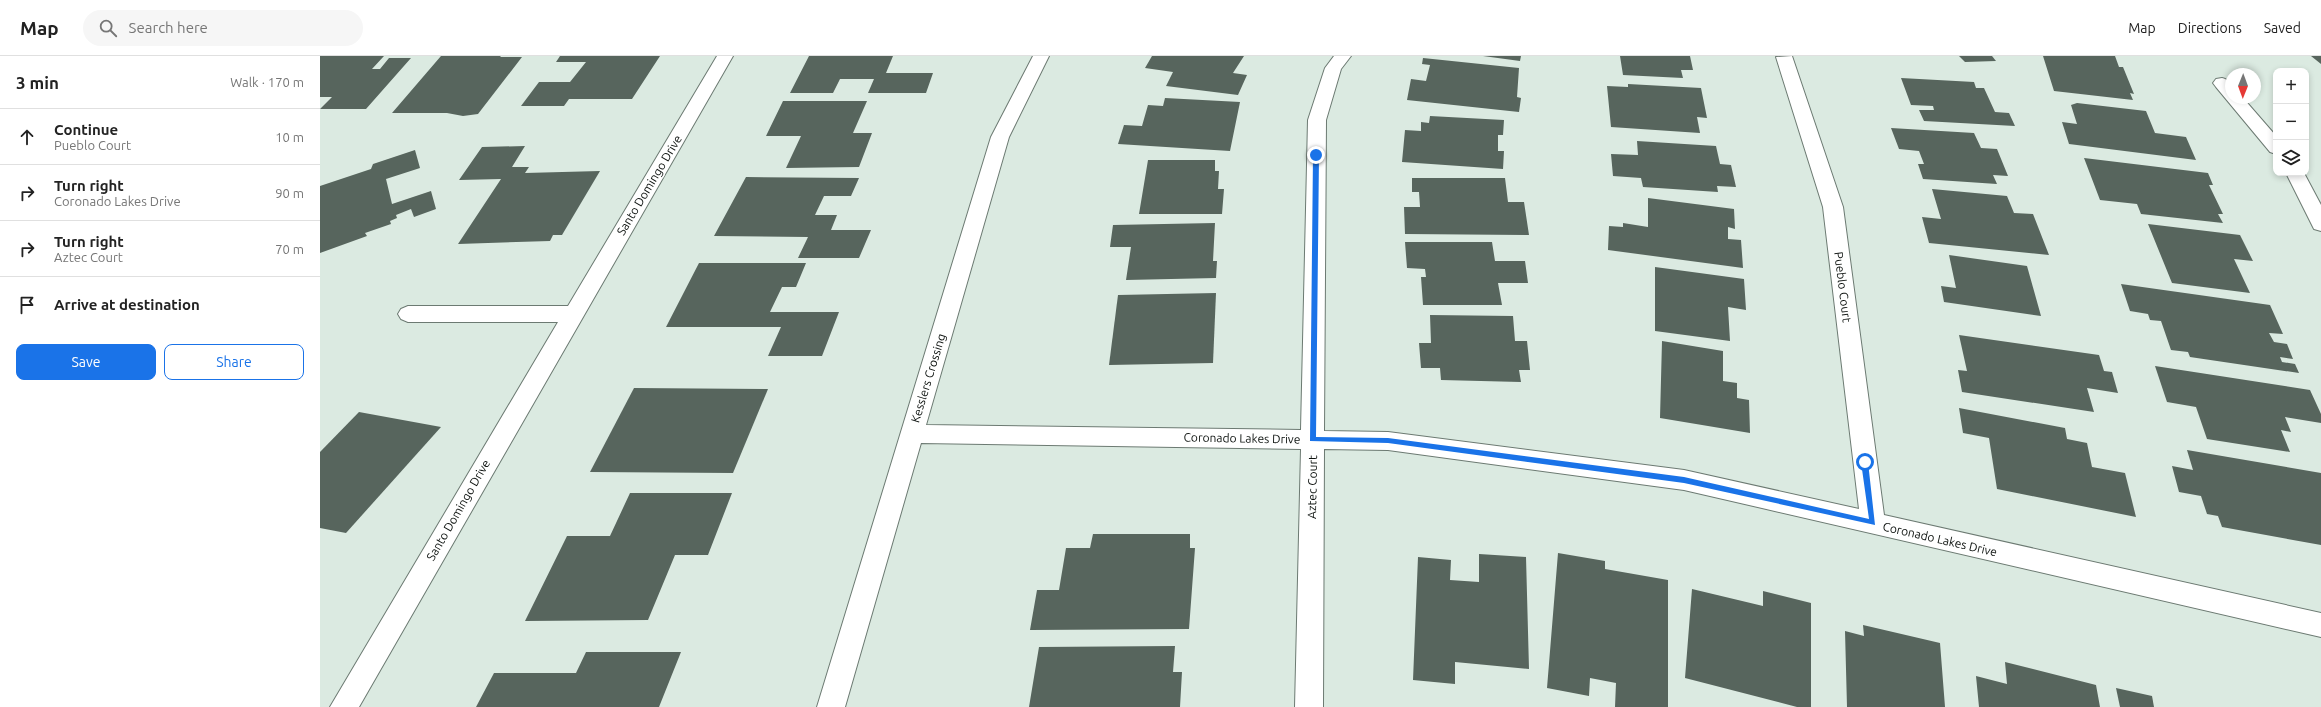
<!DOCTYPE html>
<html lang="en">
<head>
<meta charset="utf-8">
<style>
  :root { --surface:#fff; --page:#f6f6f6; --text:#222; --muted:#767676; --line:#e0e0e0; --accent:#1a73e8 }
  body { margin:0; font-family:Ubuntu,sans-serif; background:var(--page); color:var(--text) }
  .controls { position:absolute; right:12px; top:12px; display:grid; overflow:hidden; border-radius:8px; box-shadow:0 2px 6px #0003 }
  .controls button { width:36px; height:36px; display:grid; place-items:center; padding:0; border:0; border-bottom:1px solid var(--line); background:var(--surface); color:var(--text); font:20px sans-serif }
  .compass { position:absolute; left:1905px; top:12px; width:36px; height:36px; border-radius:50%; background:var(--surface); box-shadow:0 2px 6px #0003; rotate:181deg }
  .stop { position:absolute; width:12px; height:12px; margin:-9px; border:3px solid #1a73e8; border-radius:50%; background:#fff }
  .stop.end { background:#1a73e8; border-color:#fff; box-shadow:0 1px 4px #0008 }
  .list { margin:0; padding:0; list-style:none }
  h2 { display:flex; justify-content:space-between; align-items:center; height:52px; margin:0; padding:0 16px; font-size:17px }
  h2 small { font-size:13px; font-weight:400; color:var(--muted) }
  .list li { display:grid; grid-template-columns:26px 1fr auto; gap:12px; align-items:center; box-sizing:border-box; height:56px; padding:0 16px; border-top:1px solid var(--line) }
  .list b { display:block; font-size:15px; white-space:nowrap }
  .list p { margin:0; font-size:13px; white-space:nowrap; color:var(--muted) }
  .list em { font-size:13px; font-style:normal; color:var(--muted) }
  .actions { display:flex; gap:8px; padding:12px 16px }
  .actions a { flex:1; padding:9px 0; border:1px solid var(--accent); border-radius:8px; text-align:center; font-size:14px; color:var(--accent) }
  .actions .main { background:var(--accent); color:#fff }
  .icon { flex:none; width:22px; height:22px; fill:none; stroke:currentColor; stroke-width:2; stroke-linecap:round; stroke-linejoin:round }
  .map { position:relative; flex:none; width:2001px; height:651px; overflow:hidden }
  header { display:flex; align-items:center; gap:24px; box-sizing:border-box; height:56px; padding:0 20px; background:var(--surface); border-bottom:1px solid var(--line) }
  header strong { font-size:19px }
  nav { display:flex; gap:22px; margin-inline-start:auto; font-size:14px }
  .search { width:280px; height:36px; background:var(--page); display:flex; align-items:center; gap:10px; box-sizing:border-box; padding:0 14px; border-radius:22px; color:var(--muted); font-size:15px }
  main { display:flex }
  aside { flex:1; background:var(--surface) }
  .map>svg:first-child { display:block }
</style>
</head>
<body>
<header>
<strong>Map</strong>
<div class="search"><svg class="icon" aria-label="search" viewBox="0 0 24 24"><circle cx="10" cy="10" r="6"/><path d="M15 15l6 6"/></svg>Search here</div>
<nav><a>Map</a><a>Directions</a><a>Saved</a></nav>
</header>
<main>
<aside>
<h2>3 min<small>Walk · 170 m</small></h2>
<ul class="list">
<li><svg class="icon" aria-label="ahead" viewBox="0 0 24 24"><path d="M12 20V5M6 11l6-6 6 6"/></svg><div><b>Continue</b><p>Pueblo Court</p></div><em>10 m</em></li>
<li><svg class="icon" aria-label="right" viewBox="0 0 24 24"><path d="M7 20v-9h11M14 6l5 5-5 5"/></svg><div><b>Turn right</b><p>Coronado Lakes Drive</p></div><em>90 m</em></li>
<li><svg class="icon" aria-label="right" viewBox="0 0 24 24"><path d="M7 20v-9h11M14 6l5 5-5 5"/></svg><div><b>Turn right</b><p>Aztec Court</p></div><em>70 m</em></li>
<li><svg class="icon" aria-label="arrive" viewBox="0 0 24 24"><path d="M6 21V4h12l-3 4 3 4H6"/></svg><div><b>Arrive at destination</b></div></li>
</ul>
<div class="actions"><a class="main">Save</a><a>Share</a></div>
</aside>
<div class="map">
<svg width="2001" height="651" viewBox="0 0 2001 651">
  <rect width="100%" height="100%" fill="#dbeae1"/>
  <g fill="#57655d">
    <polygon points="0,0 64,0 52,13 60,13 69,2 91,2 46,53 0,53 12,41 0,41"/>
    <polygon points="121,0 181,0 180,1 202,1 158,58 143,60 127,57 72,57"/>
    <polygon points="240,0 340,0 312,43 249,43 244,50 201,50 219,26 250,26 266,6 236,6"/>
    <polygon points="489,0 573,0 566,17 613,17 606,37 548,37 554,23 520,23 513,37 470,37"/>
    <polygon points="832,0 924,0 913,17 927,19 918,39 846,30 853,16 825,12"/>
    <polygon points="1163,0 1201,0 1200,5"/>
    <polygon points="1300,0 1370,0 1373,14 1361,14 1363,22 1303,19"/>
    <polygon points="1639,0 1672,0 1676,5 1645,6"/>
    <polygon points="1723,0 1795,0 1799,11 1803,11 1814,38 1810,37 1813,44 1734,35"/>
    <polygon points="1991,0 2001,0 2001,8"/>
    <polygon points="1103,2 1199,12 1197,41 1201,42 1199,56 1087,44 1091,23 1106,25 1110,9 1102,8"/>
    <polygon points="1581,22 1654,26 1656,32 1664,32 1675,56 1689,57 1695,70 1604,65 1599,54 1614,54 1613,50 1591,49"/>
    <polygon points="1308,28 1381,32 1387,62 1377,61 1380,77 1291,71 1287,30 1308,31"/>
    <polygon points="845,42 920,46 910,95 798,88 804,69 822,70 828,49 843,50"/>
    <polygon points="463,45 547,45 533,77 552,77 539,111 466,112 481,80 446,80"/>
    <polygon points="1757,47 1826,55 1835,77 1866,81 1876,104 1749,88 1742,66 1757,68 1751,49"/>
    <polygon points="1110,60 1184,64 1183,79 1178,79 1178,95 1184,95 1183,113 1082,106 1085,74 1101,75 1101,66 1109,67"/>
    <polygon points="1571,72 1654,77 1661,92 1677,93 1688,120 1673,119 1677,128 1603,123 1598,108 1604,108 1599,95 1579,93"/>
    <polygon points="1317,85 1396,90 1400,108 1411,109 1416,131 1397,130 1398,136 1323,131 1321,122 1293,120 1291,98 1318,99"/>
    <polygon points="205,90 192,111 209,111 205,117 280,115 242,179 233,179 230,185 138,188 181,123 139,124 162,91"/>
    <polygon points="95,94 100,112 66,123 72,148 111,135 116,153 94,161 91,153 76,159 77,162 70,165 71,168 45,177 47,180 0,197 0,130 51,113 53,108"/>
    <polygon points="1764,102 1888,117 1893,129 1889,129 1903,158 1898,158 1903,167 1821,158 1817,148 1780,144"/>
    <polygon points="828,104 895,104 895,115 899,115 898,133 904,133 902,158 819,158"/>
    <polygon points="426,121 539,122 531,140 504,140 495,159 517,159 511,174 551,174 539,202 478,202 488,181 394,180"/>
    <polygon points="1092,122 1185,122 1188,146 1204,146 1209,179 1085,178 1084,151 1100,151 1099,136 1092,136"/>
    <polygon points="1612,133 1687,140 1694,157 1713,158 1729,199 1609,187 1602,161 1621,163"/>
    <polygon points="1328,142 1414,153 1415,173 1408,171 1408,183 1421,184 1423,212 1288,194 1289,170 1303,171 1303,167 1328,171"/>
    <polygon points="895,167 893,205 897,205 896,222 806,224 811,191 790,191 793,169"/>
    <polygon points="1828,168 1920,179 1933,205 1914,203 1930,237 1852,227"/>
    <polygon points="1085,186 1172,186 1175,205 1205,205 1208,227 1178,227 1182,249 1103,249 1101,221 1106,221 1105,213 1087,212"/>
    <polygon points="1629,199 1707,210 1721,260 1624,246 1621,230 1636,232"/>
    <polygon points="379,207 486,207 476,231 462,231 450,256 519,256 502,300 448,300 461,271 346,271"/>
    <polygon points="1335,211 1424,223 1426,254 1408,251 1410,285 1335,275"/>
    <polygon points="1801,228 1950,249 1963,278 1949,277 1954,286 1967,288 1973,303 1960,301 1962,306 1975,308 1979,317 1870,301 1868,296 1851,294 1841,265 1830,264 1828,258 1810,255"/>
    <polygon points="896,237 893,307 789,309 798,239"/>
    <polygon points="1110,259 1193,260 1195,285 1207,285 1210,314 1199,314 1201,326 1121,324 1120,312 1101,312 1099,287 1111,287"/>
    <polygon points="1639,279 1779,299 1784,315 1792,316 1798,337 1767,332 1774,356 1642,336 1638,314 1647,315"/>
    <polygon points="1342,285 1403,295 1403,325 1417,327 1417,342 1429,344 1430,377 1340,362"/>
    <polygon points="1835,310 1990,334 2001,358 2001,367 1965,361 1971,376 1961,374 1970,396 1887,383 1876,351 1847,346"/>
    <polygon points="314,332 448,333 413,417 270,416"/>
    <polygon points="1639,352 1745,372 1747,383 1767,387 1772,411 1805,417 1816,461 1677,433 1669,382 1643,377"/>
    <polygon points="39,356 121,371 26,477 0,472 0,396"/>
    <polygon points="1867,394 2001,417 2001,489 1902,471 1898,460 1887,458 1881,440 1859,436 1852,410 1873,414"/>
    <polygon points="310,437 412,437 388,499 355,499 328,564 205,565 247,480 290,480"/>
    <polygon points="773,478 870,478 870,492 875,492 869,573 710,574 717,534 739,534 746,492 770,492"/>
    <polygon points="1238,497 1285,505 1285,513 1348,524 1348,651 1295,651 1296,627 1270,622 1269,640 1227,632"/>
    <polygon points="1159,498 1206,501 1209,613 1135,606 1135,628 1093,624 1098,501 1131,504 1130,524 1159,526"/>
    <polygon points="1372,533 1443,550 1443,535 1491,547 1491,651 1477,651 1365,622"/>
    <polygon points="1543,569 1620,587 1625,651 1527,651 1525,575 1544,580"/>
    <polygon points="855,590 853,616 862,616 860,651 709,651 719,591"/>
    <polygon points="266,596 361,596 339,651 156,651 174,617 256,617"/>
    <polygon points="1685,606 1776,629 1780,651 1659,651 1656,620 1687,628"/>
    <polygon points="1796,632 1832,640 1834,651 1800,651"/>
  </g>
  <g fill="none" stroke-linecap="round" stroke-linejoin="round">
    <g stroke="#6c7a72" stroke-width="2">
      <g id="minor">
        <polygon points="397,0 413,0 39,651 10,651 238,266 88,266 81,263 78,258 81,253 88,250 248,250"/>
        <polygon points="713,0 729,0 689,81 606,369 981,374 988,64 1005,12 1014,0 1031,0 1021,13 1006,64 1004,375 1068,376 1364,414 1539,453 1503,151 1456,1 1472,0 1523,151 1564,459 2001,557 2001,581 1364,434 1068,394 1004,393 1003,651 975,651 981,393 601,387 525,651 497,651 671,81"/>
        <path d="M1902,22C1913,25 1911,32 1911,42H1923L1956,80V98L1950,96L1896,31L1893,27L1896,23Z"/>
        <polygon points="1966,117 1984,117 2001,149 2001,175 1994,173"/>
      </g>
    </g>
    <use href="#minor" fill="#fff" fill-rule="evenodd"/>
  </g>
  <polygon fill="#1a73e8" points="996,98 999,99 996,381 1068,382 1364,421 1549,463 1541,406 1545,403 1548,406 1555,469 1364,427 1068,387 990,385 993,99"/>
  <g text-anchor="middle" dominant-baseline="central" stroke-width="3" stroke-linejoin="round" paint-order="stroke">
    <g font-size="12" fill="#0c110e" stroke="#fff">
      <text transform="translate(329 129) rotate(-59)">Santo Domingo Drive</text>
      <text transform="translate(1523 231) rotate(83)">Pueblo Court</text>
      <text transform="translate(608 322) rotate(-73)">Kesslers Crossing</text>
      <text transform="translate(922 382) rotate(1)">Coronado Lakes Drive</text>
      <text transform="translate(992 431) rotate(-89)">Aztec Court</text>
      <text transform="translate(138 454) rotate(-60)">Santo Domingo Drive</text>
      <text transform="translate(1620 483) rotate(13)">Coronado Lakes Drive</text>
    </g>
  </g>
</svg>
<div class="controls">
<button>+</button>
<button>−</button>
<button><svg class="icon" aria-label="layers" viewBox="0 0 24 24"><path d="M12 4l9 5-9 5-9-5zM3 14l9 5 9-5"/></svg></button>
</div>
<svg class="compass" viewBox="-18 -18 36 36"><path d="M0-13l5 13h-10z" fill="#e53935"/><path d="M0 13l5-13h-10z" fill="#767676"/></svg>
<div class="stop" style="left:1545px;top:406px"></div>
<div class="stop end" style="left:996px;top:99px"></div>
</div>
</main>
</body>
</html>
